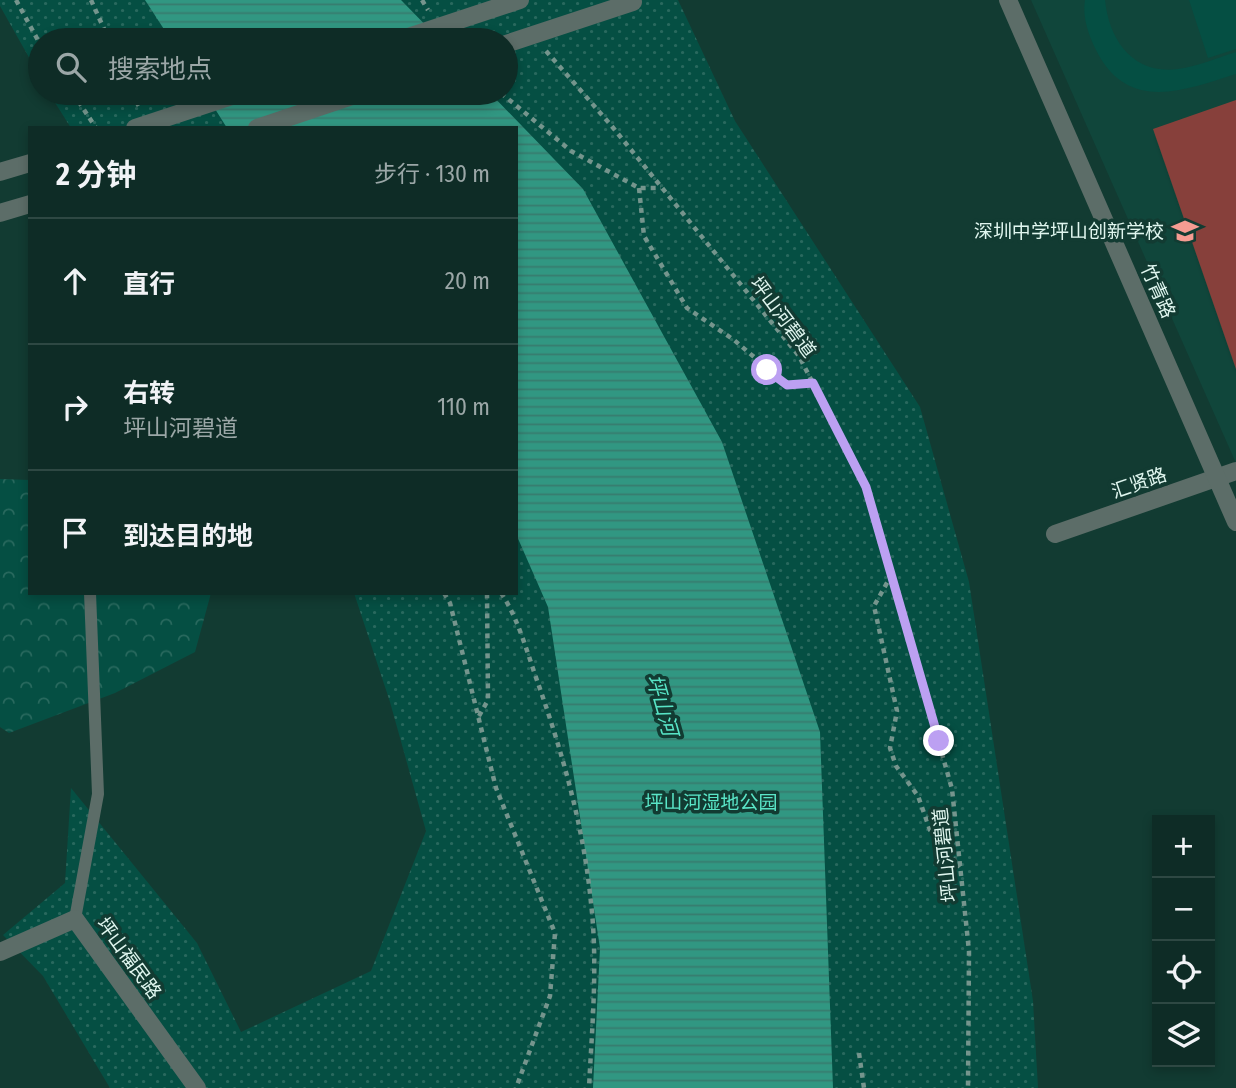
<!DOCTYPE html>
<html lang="zh">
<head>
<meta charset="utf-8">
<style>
  :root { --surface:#0e2c26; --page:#1c3832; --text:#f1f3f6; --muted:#9ba7a7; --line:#2e4843 }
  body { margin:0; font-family:"Fira Sans Condensed","Noto Sans SC",sans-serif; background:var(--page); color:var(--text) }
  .controls { position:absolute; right:21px; bottom:21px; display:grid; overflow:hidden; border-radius:0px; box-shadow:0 4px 10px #0003 }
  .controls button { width:63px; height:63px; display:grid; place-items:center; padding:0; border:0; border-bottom:2px solid var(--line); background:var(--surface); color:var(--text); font:35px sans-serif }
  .stop { position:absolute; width:21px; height:21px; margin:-16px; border:5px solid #bca0f2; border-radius:50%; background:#fff }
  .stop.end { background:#bca0f2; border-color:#fff; box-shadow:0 2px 7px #0008 }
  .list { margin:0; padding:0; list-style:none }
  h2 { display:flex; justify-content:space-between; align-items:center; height:91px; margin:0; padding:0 28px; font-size:30px }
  h2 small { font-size:23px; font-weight:400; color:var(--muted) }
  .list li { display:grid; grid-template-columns:46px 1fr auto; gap:21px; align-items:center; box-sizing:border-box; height:126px; padding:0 28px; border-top:2px solid var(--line) }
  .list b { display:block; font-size:26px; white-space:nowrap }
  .list p { margin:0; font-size:23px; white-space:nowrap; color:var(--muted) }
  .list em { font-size:23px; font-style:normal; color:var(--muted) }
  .icon { flex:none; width:38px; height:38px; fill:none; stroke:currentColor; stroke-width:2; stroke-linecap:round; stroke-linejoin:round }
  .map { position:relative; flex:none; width:1236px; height:1088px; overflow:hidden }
  .search { position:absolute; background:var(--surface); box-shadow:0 4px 10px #0003; left:28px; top:28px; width:490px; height:77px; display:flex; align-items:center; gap:18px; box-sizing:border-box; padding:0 24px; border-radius:38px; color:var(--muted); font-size:26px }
  .panel { position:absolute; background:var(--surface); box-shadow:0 4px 10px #0003; left:28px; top:126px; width:490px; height:469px; border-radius:0px }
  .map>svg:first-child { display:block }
</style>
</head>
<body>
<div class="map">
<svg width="1236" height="1088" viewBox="0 0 1236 1088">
  <defs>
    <pattern id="forest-crowns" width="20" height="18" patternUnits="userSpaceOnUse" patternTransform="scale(1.75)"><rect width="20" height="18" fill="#054f43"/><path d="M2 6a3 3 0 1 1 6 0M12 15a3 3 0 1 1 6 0" fill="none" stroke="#29695e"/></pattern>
    <pattern id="park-dots" width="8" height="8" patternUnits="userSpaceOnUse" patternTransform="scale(1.75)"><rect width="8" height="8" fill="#054f43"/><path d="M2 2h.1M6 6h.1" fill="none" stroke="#29695e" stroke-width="1.8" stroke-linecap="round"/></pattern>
    <pattern id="water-rules" width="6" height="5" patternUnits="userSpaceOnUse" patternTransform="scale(1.75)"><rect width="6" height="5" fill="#319782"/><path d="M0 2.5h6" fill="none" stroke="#377c6e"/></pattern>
    <filter id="shadow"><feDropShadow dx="6" dy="6" stdDeviation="3.5" flood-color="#0009"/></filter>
  </defs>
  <rect width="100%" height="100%" fill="#123b32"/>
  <polygon fill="#10463b" points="1031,0 1236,0 1236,463"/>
  <g fill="#054f43">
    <path d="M1085,0H1105C1109,40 1133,75 1178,69C1198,66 1217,58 1236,52V74C1185,90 1129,113 1097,52C1089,36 1082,18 1085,0Z"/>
    <polygon points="1189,0 1236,0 1236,49 1208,58"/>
  </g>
  <polygon fill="url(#forest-crowns)" points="0,479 30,480 30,593 211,593 195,652 115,693 9,733 0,727"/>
  <polygon fill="url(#park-dots)" points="0,0 678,0 735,121 920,407 969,582 1033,1001 1038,1088 110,1088 43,976 3,935 65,883 71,788 197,943 241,1032 371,971 426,831 390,702 354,593 516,593 516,128 71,128 49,93 506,93 506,40 40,40 40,77 0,6"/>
  <g fill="url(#water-rules)">
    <polygon points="145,0 401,0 440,40 171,40"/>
    <polygon points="205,93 490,93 583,189 722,442 820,732 833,1088 593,1088 600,948 548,607 516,534 516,128 227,128"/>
  </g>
  <polygon fill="#87413a" filter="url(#shadow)" points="1236,100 1236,369 1153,129"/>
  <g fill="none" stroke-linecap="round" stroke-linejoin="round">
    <g stroke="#75958d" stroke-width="4.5" stroke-dasharray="5 5" stroke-linecap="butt">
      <polyline points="16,0 40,44"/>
      <polyline points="91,0 109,40"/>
      <polyline points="422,0 428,10"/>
      <polyline points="546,51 610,124 799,356 866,487 952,789 969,951 968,1088"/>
      <polyline points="73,93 96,128"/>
      <polyline points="131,93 140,108"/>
      <polyline points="501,93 571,151 639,188 661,188"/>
      <polyline points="639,188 644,236 687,308 734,340 787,385 813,383"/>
      <polyline points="892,574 874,606 897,711 890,748 896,766 918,796 930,830 960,867"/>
      <polyline points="444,593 450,603 496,788 555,933 550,996 516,1088"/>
      <path d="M501,593C519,619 528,656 539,686C563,755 584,829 591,903C598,964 592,1027 589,1088"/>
      <polyline points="479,716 488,700 487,593"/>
      <polyline points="859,1053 864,1088"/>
    </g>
    <polyline stroke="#5c6d68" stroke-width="12" points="75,919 98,794 90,593"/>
    <g stroke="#5c6d68" stroke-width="18">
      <polyline points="1055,534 1236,471"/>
      <polyline points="0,952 75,919 197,1088"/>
    </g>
    <g stroke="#5c6d68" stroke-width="18">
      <polyline points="1008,0 1236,522"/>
      <polyline points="257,128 361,93"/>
      <polyline points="0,172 30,163"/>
      <polyline points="0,213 30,204"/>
    </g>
    <g stroke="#5c6d68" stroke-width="18">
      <polyline points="399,40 520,0"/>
      <polyline points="506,44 633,2"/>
      <polyline points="135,128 241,93"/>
    </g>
  </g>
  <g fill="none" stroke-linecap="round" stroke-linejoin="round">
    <polyline stroke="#bca0f2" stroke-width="9" points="767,370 787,385 813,383 866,487 939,741"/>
  </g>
  <defs>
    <g id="school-bare" transform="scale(2.1)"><path d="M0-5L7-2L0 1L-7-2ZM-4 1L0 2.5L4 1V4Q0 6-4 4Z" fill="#f59c92" stroke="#123b32" stroke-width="2.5" paint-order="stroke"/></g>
  </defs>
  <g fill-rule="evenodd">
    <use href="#school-bare" x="1185" y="231"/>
  </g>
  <g text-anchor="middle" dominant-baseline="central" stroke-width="7" stroke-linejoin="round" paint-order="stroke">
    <g font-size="19" fill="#e0f6ef" stroke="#123b32" text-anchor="end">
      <text x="1164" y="231">深圳中学坪山创新学校</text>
    </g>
    <g font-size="19" fill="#e0f6ef" stroke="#123b32">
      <text transform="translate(1158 291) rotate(66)">竹青路</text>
      <text transform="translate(783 317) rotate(53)">坪山河碧道</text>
      <text transform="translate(1139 483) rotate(-19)">汇贤路</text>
      <text transform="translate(945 855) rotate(-96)">坪山河碧道</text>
      <text transform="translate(129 958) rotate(54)">坪山福民路</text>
    </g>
    <g font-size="19" fill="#5ae6c8" stroke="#123b32">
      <text x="711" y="802">坪山河湿地公园</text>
    </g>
    <g font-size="21" font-style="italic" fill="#58e4c6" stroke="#123b32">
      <text transform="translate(662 705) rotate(74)">坪山河</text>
    </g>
  </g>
</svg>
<div class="controls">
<button>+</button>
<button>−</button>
<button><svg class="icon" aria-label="locate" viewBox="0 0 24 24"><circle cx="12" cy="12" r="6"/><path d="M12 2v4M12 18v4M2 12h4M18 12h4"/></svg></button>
<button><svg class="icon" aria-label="layers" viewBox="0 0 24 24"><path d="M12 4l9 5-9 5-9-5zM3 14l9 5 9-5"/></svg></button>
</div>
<div class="stop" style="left:767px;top:370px"></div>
<div class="stop end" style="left:939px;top:741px"></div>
<div class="search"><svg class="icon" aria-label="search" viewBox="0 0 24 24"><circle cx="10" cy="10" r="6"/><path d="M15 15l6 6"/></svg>搜索地点</div>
<section class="panel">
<h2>2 分钟<small>步行 · 130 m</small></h2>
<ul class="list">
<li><svg class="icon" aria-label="ahead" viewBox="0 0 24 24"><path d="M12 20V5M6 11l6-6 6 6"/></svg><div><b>直行</b></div><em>20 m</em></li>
<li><svg class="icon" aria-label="right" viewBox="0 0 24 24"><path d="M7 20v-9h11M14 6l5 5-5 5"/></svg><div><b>右转</b><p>坪山河碧道</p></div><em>110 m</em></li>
<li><svg class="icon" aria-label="arrive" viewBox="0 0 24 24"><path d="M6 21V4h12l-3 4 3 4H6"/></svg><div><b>到达目的地</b></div></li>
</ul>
</section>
</div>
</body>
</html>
